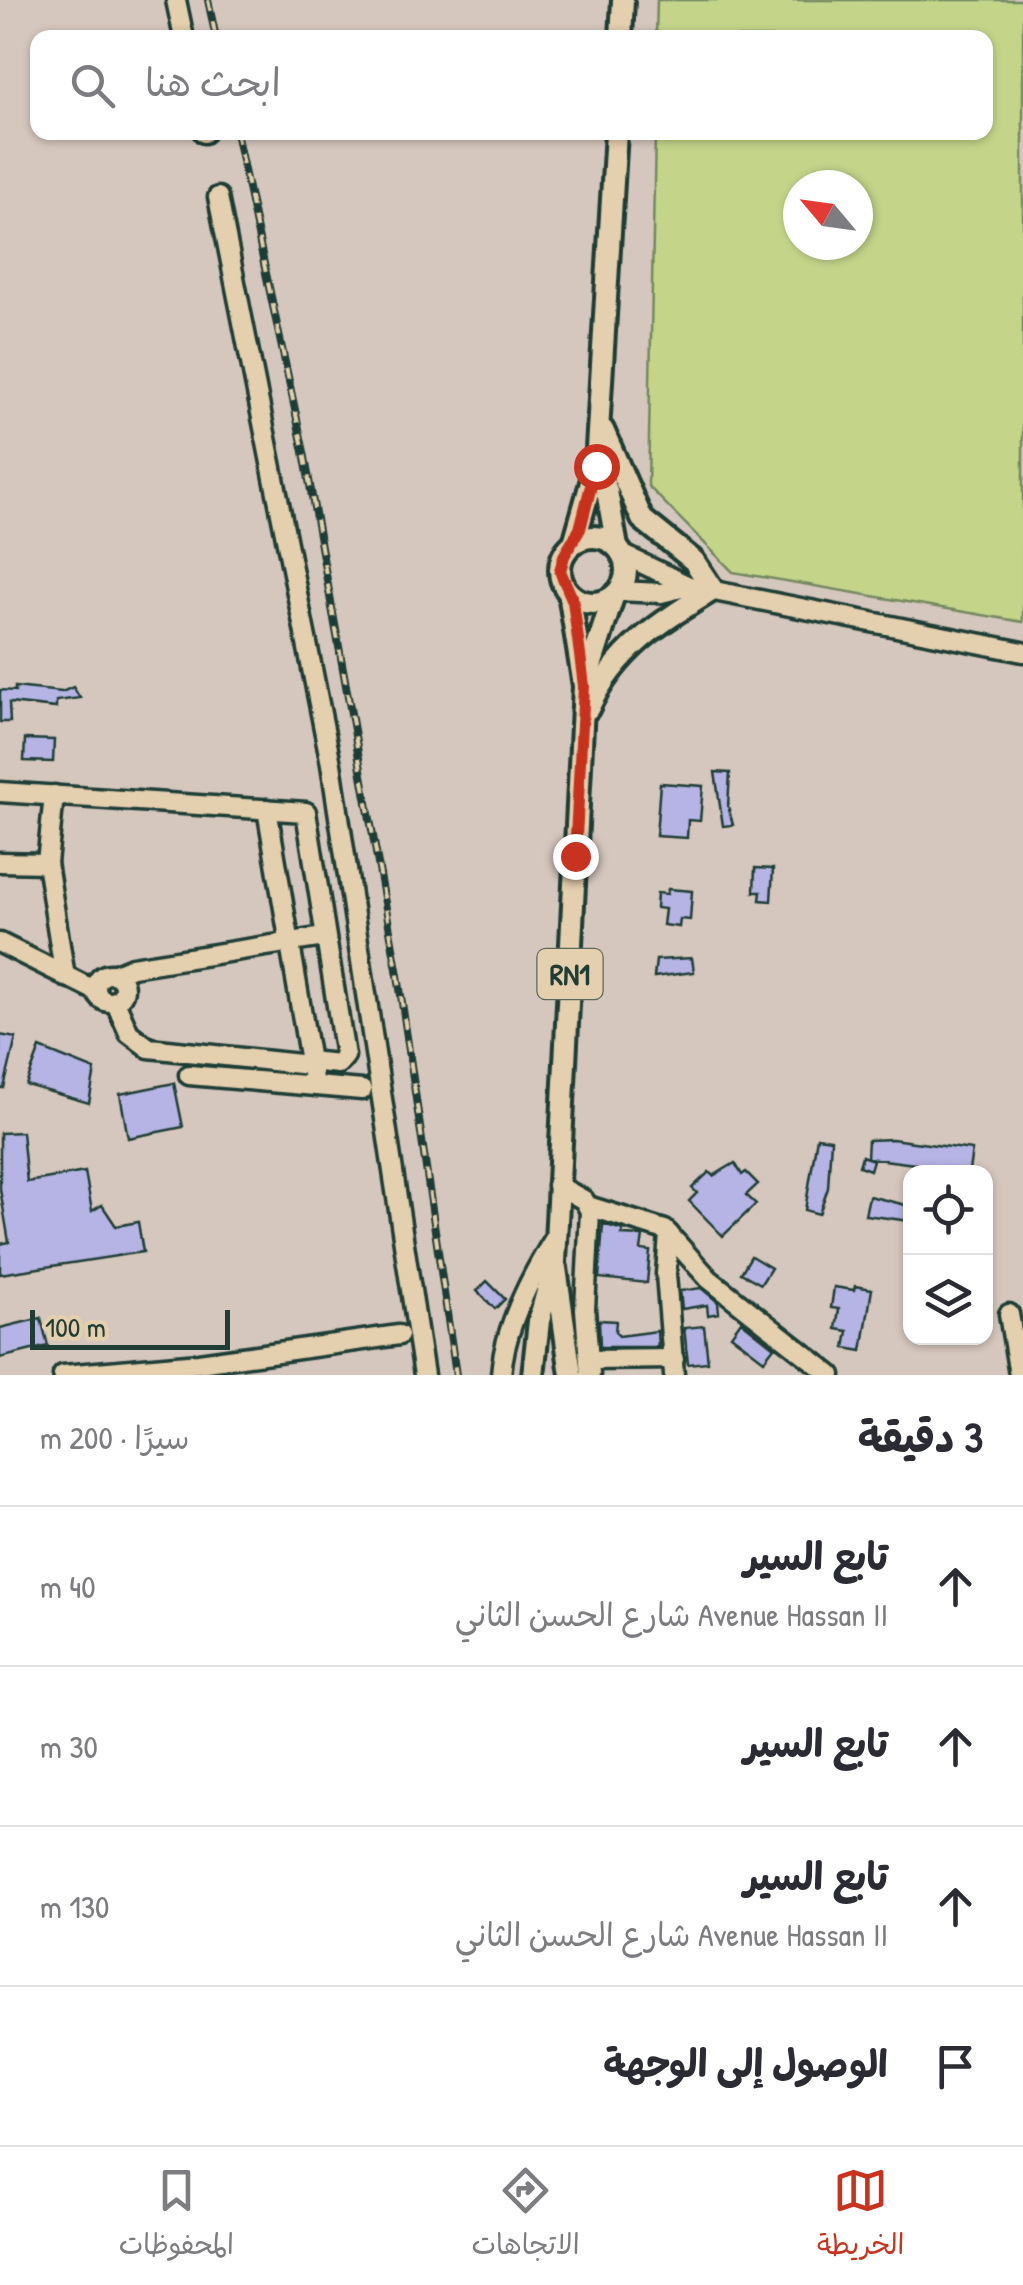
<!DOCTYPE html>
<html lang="ar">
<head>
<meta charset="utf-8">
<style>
  :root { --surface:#fff; --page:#f2f2f3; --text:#2b2b33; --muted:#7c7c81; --line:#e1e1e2; --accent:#c8321e }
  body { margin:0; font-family:"Patrick Hand","Playpen Sans Arabic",sans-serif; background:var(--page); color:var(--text); direction:rtl }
  .controls { position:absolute; right:30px; bottom:30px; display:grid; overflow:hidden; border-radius:20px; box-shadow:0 2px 8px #0004 }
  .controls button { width:90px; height:90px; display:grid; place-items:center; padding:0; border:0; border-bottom:2px solid var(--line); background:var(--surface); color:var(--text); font:50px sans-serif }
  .compass { position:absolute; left:783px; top:170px; width:90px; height:90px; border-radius:50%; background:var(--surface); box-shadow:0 2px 8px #0004; rotate:299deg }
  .scale { position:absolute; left:30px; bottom:25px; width:200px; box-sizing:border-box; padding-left:10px; border:5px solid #1f3d34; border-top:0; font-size:28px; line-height:35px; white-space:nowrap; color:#1f3d34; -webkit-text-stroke:8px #e4cfae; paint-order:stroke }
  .stop { position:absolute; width:30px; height:30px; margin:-22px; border:8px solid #c8321e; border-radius:50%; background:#fff }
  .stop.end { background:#c8321e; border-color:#fff; box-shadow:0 2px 10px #0008 }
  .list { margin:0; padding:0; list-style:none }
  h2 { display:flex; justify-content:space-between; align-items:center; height:130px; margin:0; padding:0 40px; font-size:42px }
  h2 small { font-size:32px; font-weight:400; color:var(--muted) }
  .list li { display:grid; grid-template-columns:65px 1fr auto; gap:30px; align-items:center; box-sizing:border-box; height:160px; padding:0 40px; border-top:2px solid var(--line) }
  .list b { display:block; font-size:38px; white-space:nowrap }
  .list p { margin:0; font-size:32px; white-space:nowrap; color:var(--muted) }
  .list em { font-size:32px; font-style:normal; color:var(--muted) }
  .icon { flex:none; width:55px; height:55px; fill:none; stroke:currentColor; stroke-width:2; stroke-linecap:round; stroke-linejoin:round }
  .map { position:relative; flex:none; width:1023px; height:1375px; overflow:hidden; direction:ltr }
  .search { position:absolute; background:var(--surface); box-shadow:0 2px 8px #0004; left:30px; right:30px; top:30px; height:110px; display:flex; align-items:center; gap:25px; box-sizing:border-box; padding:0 35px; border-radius:20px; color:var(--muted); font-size:38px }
  .sheet { height:770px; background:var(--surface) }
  nav { display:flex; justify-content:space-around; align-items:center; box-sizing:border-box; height:140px; border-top:2px solid var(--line); background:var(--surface); font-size:28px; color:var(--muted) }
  nav a { display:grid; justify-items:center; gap:5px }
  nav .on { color:var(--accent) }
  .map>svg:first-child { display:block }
</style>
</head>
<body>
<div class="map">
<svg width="1023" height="1375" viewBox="0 0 1023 1375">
  <rect width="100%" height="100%" fill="#d6c7be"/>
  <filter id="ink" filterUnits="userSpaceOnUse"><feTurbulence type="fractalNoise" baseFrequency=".01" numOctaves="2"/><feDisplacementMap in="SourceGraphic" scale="20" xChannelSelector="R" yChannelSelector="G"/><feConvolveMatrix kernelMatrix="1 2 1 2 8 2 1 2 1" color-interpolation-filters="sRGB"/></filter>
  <g filter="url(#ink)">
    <path fill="#c4d58a" stroke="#72895f" stroke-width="2.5" fill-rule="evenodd" d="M657,0H1023V622L733,572L648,486L655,133L986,132V38L656,37ZM798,185H858V245H798Z"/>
    <g fill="#b5b4e5" stroke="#1f3d34" stroke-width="2.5">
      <polygon points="15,687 62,692 73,687 80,698 56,701 56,708 9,703 10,722 0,722 0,690 15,691"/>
      <polygon points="25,739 54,740 53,762 24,761"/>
      <polygon points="715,772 730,773 728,806 733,825 723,826"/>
      <polygon points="660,783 703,786 700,821 688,820 687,838 656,836"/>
      <polygon points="755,868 773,869 771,901 760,900 761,892 754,892"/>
      <polygon points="668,889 692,891 690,920 680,919 679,927 663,925 665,909 656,908 657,893 667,894"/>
      <polygon points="692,958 694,972 654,977 656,960"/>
      <polygon points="0,1035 16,1038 4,1088 0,1088"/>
      <polygon points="40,1048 95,1070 89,1103 26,1085"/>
      <polygon points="174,1083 183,1127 128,1138 120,1094"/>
      <polygon points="22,1132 27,1182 85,1172 92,1211 102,1205 116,1226 138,1222 143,1252 0,1274 0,1244 9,1242 0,1189 0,1133"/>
      <polygon points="817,1137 831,1139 828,1188 819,1214 805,1210"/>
      <polygon points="892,1139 972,1150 969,1171 868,1158 873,1160 870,1170 859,1166 862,1156 867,1158 868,1140"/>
      <polygon points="735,1163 742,1175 746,1172 758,1184 746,1195 756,1204 723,1236 689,1201 697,1193 692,1188 709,1172 713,1176"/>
      <polygon points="869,1196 910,1206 910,1221 865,1215"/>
      <polygon points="603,1224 623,1230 622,1235 643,1236 641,1250 650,1251 647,1283 599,1278"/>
      <polygon points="751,1256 771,1268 761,1284 741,1273"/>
      <polygon points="487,1281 505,1299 495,1309 477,1291"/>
      <polygon points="855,1286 872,1289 862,1351 845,1348 848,1331 836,1329 839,1309 831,1308 834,1287 854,1290"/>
      <polygon points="701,1288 718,1302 719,1313 708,1315 707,1305 682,1309 680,1291"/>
      <polygon points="41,1318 48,1346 0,1358 0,1328"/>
      <polygon points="599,1320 616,1321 615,1332 619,1336 657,1331 658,1347 600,1347"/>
      <polygon points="741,1321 774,1347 764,1360 731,1335"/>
      <polygon points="704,1326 708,1362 688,1364 684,1328"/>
    </g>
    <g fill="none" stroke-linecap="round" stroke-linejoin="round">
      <g stroke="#1f3d34" stroke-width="25">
        <g id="minor">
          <polyline points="176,0 184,38"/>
          <polyline points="204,132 204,133"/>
          <polyline points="218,197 331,764 424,1375"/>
          <polyline points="622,554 689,586"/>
          <polyline points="618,591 661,593 689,586 1023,652"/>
          <polyline points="0,792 306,812 345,1056 338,1064 309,1061"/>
          <polyline points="54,795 47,863 65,977"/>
          <polyline points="267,809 314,1085"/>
          <polyline points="0,862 47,863"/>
          <polyline points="0,943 96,991"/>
          <circle cx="110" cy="988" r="14"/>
          <polyline points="115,974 132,967 324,937"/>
          <polyline points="115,1001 129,1033 149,1048 309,1065"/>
          <polyline points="189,1075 362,1090"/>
          <polyline points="557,1185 584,1200 590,1211 585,1309 590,1375"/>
          <polyline points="588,1206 665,1230 709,1279 831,1375"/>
          <polyline points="669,1234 666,1274 674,1375"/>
          <polyline points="1009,1314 1019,1375"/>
          <polyline points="590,1360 674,1359"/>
          <polyline points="63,1375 199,1363 399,1335"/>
          <path d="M501,1375C504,1327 531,1276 556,1236"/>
        </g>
      </g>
      <g stroke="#1f3d34" stroke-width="28">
        <g id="major">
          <polyline points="621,38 623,0"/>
          <polyline points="596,465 607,491 617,547"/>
          <circle cx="593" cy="570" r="33"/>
          <polyline points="574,543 596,465 616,132"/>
          <polyline points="585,685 613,597"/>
          <path d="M588,709C616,649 659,623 713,590L694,561L642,519L603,430"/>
          <polyline points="556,1268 571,1375"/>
          <polyline points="533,1375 539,1321 555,1262 584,686 569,593"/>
        </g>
      </g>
      <use href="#minor" stroke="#e4cfae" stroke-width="18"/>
      <use href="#major" stroke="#e4cfae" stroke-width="20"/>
      <g stroke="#1f3d34" stroke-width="8">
        <g id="rail">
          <polyline points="208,0 216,38"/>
          <polyline points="236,132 304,452 398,975 456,1375"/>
        </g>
      </g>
      <use href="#rail" stroke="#e4cfae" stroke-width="4" stroke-dasharray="11" stroke-linecap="butt"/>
    </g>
  </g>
  <g fill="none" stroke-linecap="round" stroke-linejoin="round" filter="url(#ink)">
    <polyline stroke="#c8321e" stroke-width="12" points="575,856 584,686 573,601 560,571 564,556 580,529 596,466"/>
  </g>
  <g text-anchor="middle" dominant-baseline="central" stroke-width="9" stroke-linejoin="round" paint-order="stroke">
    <rect fill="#e4cfae" stroke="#5a6959" stroke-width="2.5" x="537.5" y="949" width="65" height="50" rx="8"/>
    <g font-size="30" font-weight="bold" fill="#1f3d34">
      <text x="570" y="974">RN1</text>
    </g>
  </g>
</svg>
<div class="controls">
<button><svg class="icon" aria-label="locate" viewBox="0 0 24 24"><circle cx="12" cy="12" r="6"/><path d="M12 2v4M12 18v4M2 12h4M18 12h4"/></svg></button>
<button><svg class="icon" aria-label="layers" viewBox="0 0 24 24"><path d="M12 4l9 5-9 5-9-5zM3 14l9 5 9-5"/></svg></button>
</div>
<svg class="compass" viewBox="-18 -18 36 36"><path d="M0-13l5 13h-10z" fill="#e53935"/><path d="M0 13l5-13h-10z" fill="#7c7c81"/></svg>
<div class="scale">100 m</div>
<div class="stop" style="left:596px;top:466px"></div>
<div class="stop end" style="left:575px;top:856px"></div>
<div class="search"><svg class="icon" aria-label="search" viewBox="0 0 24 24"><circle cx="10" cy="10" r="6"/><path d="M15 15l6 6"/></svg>ابحث هنا</div>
</div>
<section class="sheet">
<h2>3 دقيقة<small>سيرًا · 200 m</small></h2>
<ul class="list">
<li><svg class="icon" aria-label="ahead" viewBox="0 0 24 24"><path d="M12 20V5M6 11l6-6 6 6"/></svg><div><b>تابع السير</b><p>Avenue Hassan II شارع الحسن الثاني</p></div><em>40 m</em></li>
<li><svg class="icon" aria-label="ahead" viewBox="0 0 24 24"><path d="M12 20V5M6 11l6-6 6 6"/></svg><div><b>تابع السير</b></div><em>30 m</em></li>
<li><svg class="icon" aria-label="ahead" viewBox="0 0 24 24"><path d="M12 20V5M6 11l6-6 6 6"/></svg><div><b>تابع السير</b><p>Avenue Hassan II شارع الحسن الثاني</p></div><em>130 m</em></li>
<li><svg class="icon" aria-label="arrive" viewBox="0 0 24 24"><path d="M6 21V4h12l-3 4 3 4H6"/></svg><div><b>الوصول إلى الوجهة</b></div></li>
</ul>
</section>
<nav>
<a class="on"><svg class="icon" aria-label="map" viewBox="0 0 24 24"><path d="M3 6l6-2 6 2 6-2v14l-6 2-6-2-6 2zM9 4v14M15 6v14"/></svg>الخريطة</a>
<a><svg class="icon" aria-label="directions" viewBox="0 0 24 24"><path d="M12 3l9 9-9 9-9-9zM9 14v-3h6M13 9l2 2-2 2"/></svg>الاتجاهات</a>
<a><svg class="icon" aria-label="saved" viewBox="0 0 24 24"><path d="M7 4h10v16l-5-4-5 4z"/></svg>المحفوظات</a>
</nav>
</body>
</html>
